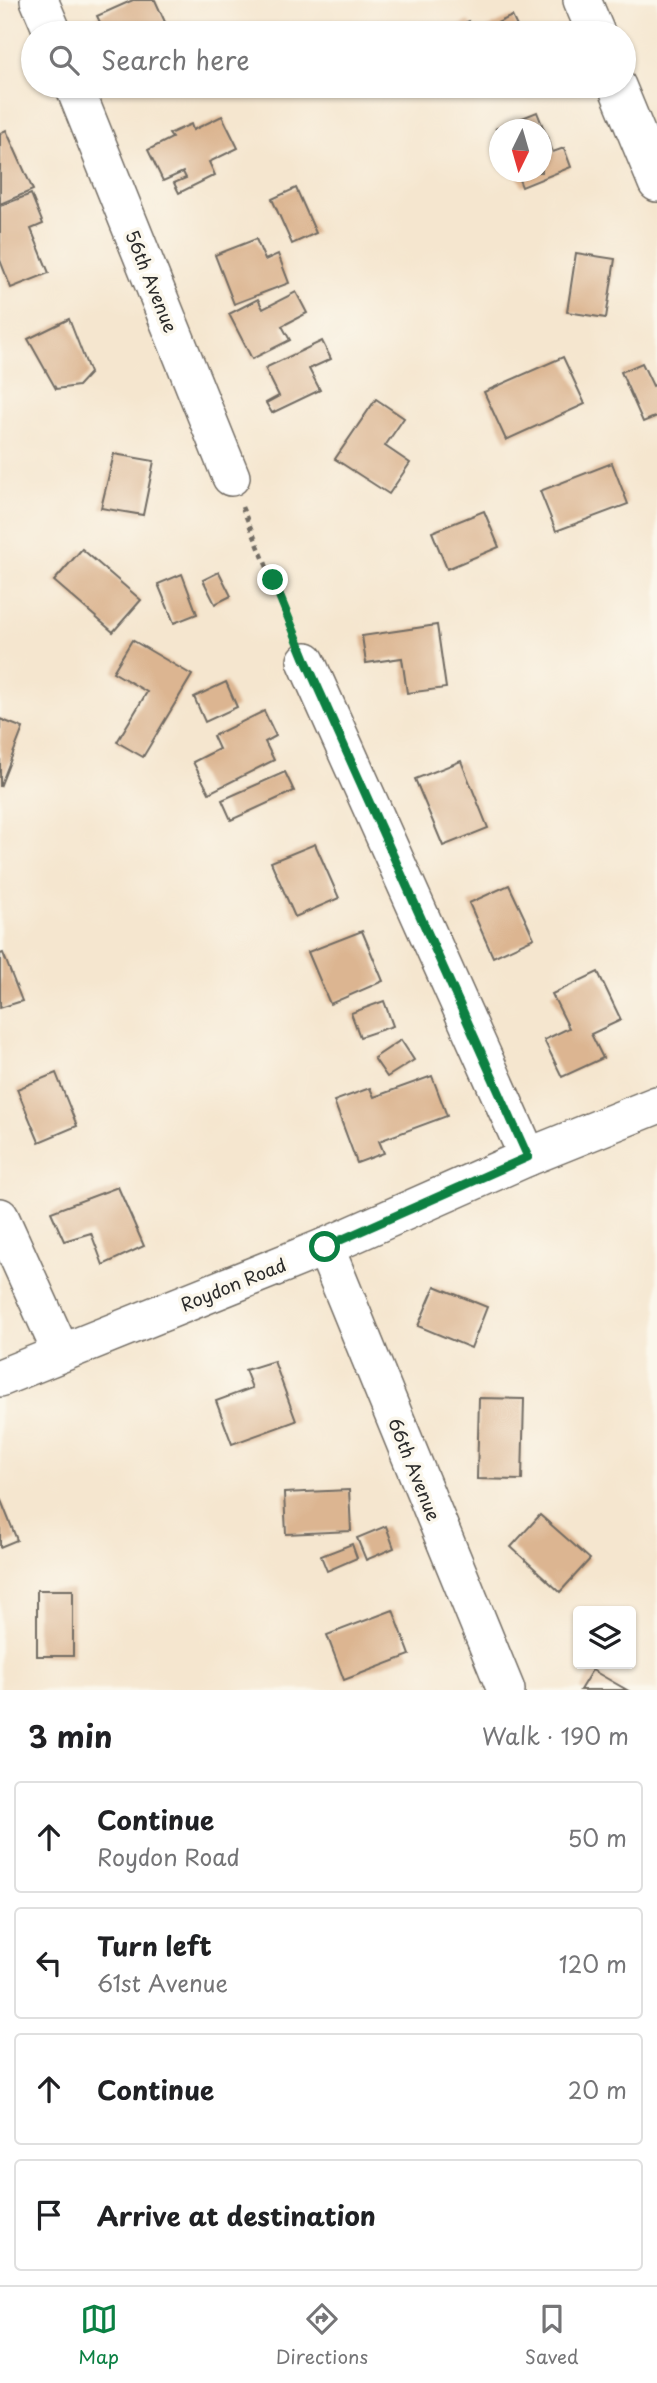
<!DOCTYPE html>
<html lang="en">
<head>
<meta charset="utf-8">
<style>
  :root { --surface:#fff; --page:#f2f2f2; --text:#202124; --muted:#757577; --line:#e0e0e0; --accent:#0b8043 }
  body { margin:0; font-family:"Playpen Sans",sans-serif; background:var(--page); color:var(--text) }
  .controls { position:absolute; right:21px; bottom:21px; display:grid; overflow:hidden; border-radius:7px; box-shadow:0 2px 5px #0004 }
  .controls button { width:63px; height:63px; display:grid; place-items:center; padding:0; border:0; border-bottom:2px solid var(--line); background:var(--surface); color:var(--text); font:35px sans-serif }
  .compass { position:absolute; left:489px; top:119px; width:63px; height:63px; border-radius:50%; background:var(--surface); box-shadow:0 2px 5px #0004; rotate:185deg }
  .stop { position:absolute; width:21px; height:21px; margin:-16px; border:5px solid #0b8043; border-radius:50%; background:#fff }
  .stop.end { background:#0b8043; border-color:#fff; box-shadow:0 2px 7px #0008 }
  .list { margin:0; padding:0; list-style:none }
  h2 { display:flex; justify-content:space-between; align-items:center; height:91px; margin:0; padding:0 28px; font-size:30px }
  h2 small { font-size:23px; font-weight:400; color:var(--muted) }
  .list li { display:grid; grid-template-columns:46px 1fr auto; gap:21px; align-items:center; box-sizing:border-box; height:112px; margin:0 14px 14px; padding:0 14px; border:2px solid var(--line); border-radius:7px }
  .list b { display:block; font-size:26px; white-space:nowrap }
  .list p { margin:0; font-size:23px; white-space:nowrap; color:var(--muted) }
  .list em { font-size:23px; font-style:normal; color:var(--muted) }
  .icon { flex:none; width:38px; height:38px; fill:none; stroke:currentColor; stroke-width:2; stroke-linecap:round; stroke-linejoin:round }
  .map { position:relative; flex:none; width:657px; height:1690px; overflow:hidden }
  .search { position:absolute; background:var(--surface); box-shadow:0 2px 5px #0004; left:21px; right:21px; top:21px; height:77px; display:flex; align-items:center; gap:18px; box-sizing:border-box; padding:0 24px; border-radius:38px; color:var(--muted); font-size:26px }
  .sheet { height:595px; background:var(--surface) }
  nav { display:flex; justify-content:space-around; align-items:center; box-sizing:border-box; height:98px; border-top:2px solid var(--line); background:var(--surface); font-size:19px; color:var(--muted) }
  nav a { display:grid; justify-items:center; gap:4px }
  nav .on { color:var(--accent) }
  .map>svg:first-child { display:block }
</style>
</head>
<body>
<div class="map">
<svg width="657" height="1690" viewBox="0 0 657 1690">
  <rect width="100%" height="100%" fill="#fbf7ec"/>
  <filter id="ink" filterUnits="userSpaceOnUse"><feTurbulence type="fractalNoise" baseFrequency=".0143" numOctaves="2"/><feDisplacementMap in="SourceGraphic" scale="14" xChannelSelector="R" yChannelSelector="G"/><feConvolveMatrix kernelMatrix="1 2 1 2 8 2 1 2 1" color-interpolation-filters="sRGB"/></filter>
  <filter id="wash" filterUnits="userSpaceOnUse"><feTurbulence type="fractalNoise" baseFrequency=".00686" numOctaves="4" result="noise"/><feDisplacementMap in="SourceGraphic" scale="28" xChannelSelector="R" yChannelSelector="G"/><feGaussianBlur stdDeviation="1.57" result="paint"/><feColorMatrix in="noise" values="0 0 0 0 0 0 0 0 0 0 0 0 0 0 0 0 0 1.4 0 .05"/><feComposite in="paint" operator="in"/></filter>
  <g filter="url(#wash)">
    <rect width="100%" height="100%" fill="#f5e6cf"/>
    <g id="blocks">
      <g fill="#dcb591">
        <polygon points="133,0 155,0 170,33 105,33 97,16"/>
        <polygon points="512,16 520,33 476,33"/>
        <polygon points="469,21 476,33 449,33 448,31"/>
        <polygon points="537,112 553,152 564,148 571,167 522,187 516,172 542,172 542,130 495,129"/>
        <polygon points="222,116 238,148 209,162 215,175 179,193 174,183 186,178 183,172 163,181 148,150 172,138 169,134 191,124 193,130"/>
        <polygon points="6,130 33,190 0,204 0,133"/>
        <polygon points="296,188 316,233 292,244 272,199"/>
        <polygon points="31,194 43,224 31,229 49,273 11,288 0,260 0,206"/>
        <polygon points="256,239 265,260 278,254 289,283 234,304 215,255"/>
        <polygon points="576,253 615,259 606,318 567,312"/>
        <polygon points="296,292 307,313 282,326 290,340 252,359 229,314 258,299 263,309"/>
        <polygon points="69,319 90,373 78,386 56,389 28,339"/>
        <polygon points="322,341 331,359 309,369 320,390 272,413 266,403 279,396 265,368"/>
        <polygon points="563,357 585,404 506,440 484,392"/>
        <polygon points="642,363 653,386 657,384 657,416 643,422 621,372"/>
        <polygon points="376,399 404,418 385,446 410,463 389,494 335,459"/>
        <polygon points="114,454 154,461 143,515 101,508"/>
        <polygon points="612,463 628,504 556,531 540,491"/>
        <polygon points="484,511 499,547 447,569 432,532"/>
        <polygon points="82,549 141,600 113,632 54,581"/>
        <polygon points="219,572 231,596 215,604 203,580"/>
        <polygon points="182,574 197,614 174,623 158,584"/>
        <polygon points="437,625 446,688 407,693 402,658 366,663 362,636"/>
        <polygon points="132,640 192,675 143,757 117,742 147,692 113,672"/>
        <polygon points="226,682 237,707 205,722 194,697"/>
        <polygon points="264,711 276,736 265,742 274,760 209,793 193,762 219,749 213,736"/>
        <polygon points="0,719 23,728 0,787"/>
        <polygon points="461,761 488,828 443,846 415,779"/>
        <polygon points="285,772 294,791 231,820 222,800"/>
        <polygon points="315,844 339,898 295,917 271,862"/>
        <polygon points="509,885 534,938 493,957 469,903"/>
        <polygon points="362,931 383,981 330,1004 308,952"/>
        <polygon points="3,953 22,1001 0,1008 0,954"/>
        <polygon points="598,972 621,1020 591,1034 603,1058 562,1077 544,1040 569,1028 552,994"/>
        <polygon points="384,1001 393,1026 360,1037 351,1013"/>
        <polygon points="401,1040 414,1060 387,1077 374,1058"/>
        <polygon points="56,1073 77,1126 39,1142 17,1089"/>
        <polygon points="432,1076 447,1116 379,1141 384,1153 357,1163 334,1101 370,1088 374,1097"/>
        <polygon points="118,1187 144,1246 103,1265 91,1233 64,1241 51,1212"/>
        <polygon points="435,1286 487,1307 471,1348 418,1326"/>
        <polygon points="274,1361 296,1421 232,1444 216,1401 252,1388 245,1370"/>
        <polygon points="479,1398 524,1399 522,1480 477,1479"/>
        <polygon points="349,1490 351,1531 286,1534 284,1493"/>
        <polygon points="0,1498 17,1540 0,1547"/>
        <polygon points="540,1515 590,1559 560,1592 511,1547"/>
        <polygon points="386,1526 394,1548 366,1560 357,1538"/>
        <polygon points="352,1544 357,1558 327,1571 321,1556"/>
        <rect x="37" y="1590" width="36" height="66"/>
        <polygon points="393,1610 410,1655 344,1680 327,1635"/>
        <polygon points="592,1670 627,1690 580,1690"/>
      </g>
    </g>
  </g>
  <g filter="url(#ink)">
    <use href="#blocks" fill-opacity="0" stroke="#726c64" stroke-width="2"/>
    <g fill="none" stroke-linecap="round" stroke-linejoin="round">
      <g stroke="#726c64" stroke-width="40">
        <g id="minor">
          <polyline points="39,0 53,33"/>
          <polyline points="582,0 596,33"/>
          <polyline points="74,86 231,477"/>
          <polyline points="617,86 657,183"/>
          <polyline points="306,661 528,1157"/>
          <polyline points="0,1217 61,1352"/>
          <polyline points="325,1247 506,1690"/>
          <polyline points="0,1378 325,1247 528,1157 657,1105"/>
        </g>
      </g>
      <polyline stroke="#726c64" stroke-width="4.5" stroke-dasharray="5 5" stroke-linecap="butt" points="242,507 294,632"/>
      <use href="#minor" stroke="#fff" stroke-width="37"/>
    </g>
  </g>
  <g fill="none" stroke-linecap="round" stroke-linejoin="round" filter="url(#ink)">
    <polyline stroke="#0b8043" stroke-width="9" points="273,580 306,661 528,1157 325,1247"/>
  </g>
  <g text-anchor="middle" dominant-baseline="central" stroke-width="7" stroke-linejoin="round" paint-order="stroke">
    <g font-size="18" fill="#2b2b2b" stroke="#fbf7ec">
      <text transform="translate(152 281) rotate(68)">56th Avenue</text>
      <text transform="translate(233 1284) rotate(-22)">Roydon Road</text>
      <text transform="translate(415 1469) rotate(68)">66th Avenue</text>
    </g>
  </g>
</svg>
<div class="controls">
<button><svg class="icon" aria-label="layers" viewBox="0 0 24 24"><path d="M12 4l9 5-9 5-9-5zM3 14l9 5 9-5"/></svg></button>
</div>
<svg class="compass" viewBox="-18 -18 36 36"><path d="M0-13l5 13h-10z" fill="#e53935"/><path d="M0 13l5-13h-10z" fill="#757577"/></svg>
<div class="stop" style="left:325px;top:1247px"></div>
<div class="stop end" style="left:273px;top:580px"></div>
<div class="search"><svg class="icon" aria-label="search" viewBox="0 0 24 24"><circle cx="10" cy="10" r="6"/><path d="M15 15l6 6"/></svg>Search here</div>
</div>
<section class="sheet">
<h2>3 min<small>Walk · 190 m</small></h2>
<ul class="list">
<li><svg class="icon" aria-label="ahead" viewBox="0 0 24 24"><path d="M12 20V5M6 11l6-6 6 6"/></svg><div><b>Continue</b><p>Roydon Road</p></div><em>50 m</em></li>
<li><svg class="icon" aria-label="left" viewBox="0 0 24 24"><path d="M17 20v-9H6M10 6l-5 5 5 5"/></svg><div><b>Turn left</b><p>61st Avenue</p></div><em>120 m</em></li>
<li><svg class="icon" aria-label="ahead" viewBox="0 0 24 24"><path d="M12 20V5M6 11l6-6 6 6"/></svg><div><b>Continue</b></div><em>20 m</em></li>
<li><svg class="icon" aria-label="arrive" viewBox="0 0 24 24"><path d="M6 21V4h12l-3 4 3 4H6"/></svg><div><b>Arrive at destination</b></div></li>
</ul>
</section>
<nav>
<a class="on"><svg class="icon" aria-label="map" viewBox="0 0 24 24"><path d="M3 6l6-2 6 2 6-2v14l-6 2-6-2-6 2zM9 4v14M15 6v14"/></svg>Map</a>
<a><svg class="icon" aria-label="directions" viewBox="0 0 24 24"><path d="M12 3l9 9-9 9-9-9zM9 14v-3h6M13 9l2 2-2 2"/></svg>Directions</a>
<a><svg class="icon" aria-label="saved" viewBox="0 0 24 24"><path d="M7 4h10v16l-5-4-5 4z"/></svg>Saved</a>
</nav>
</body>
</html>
